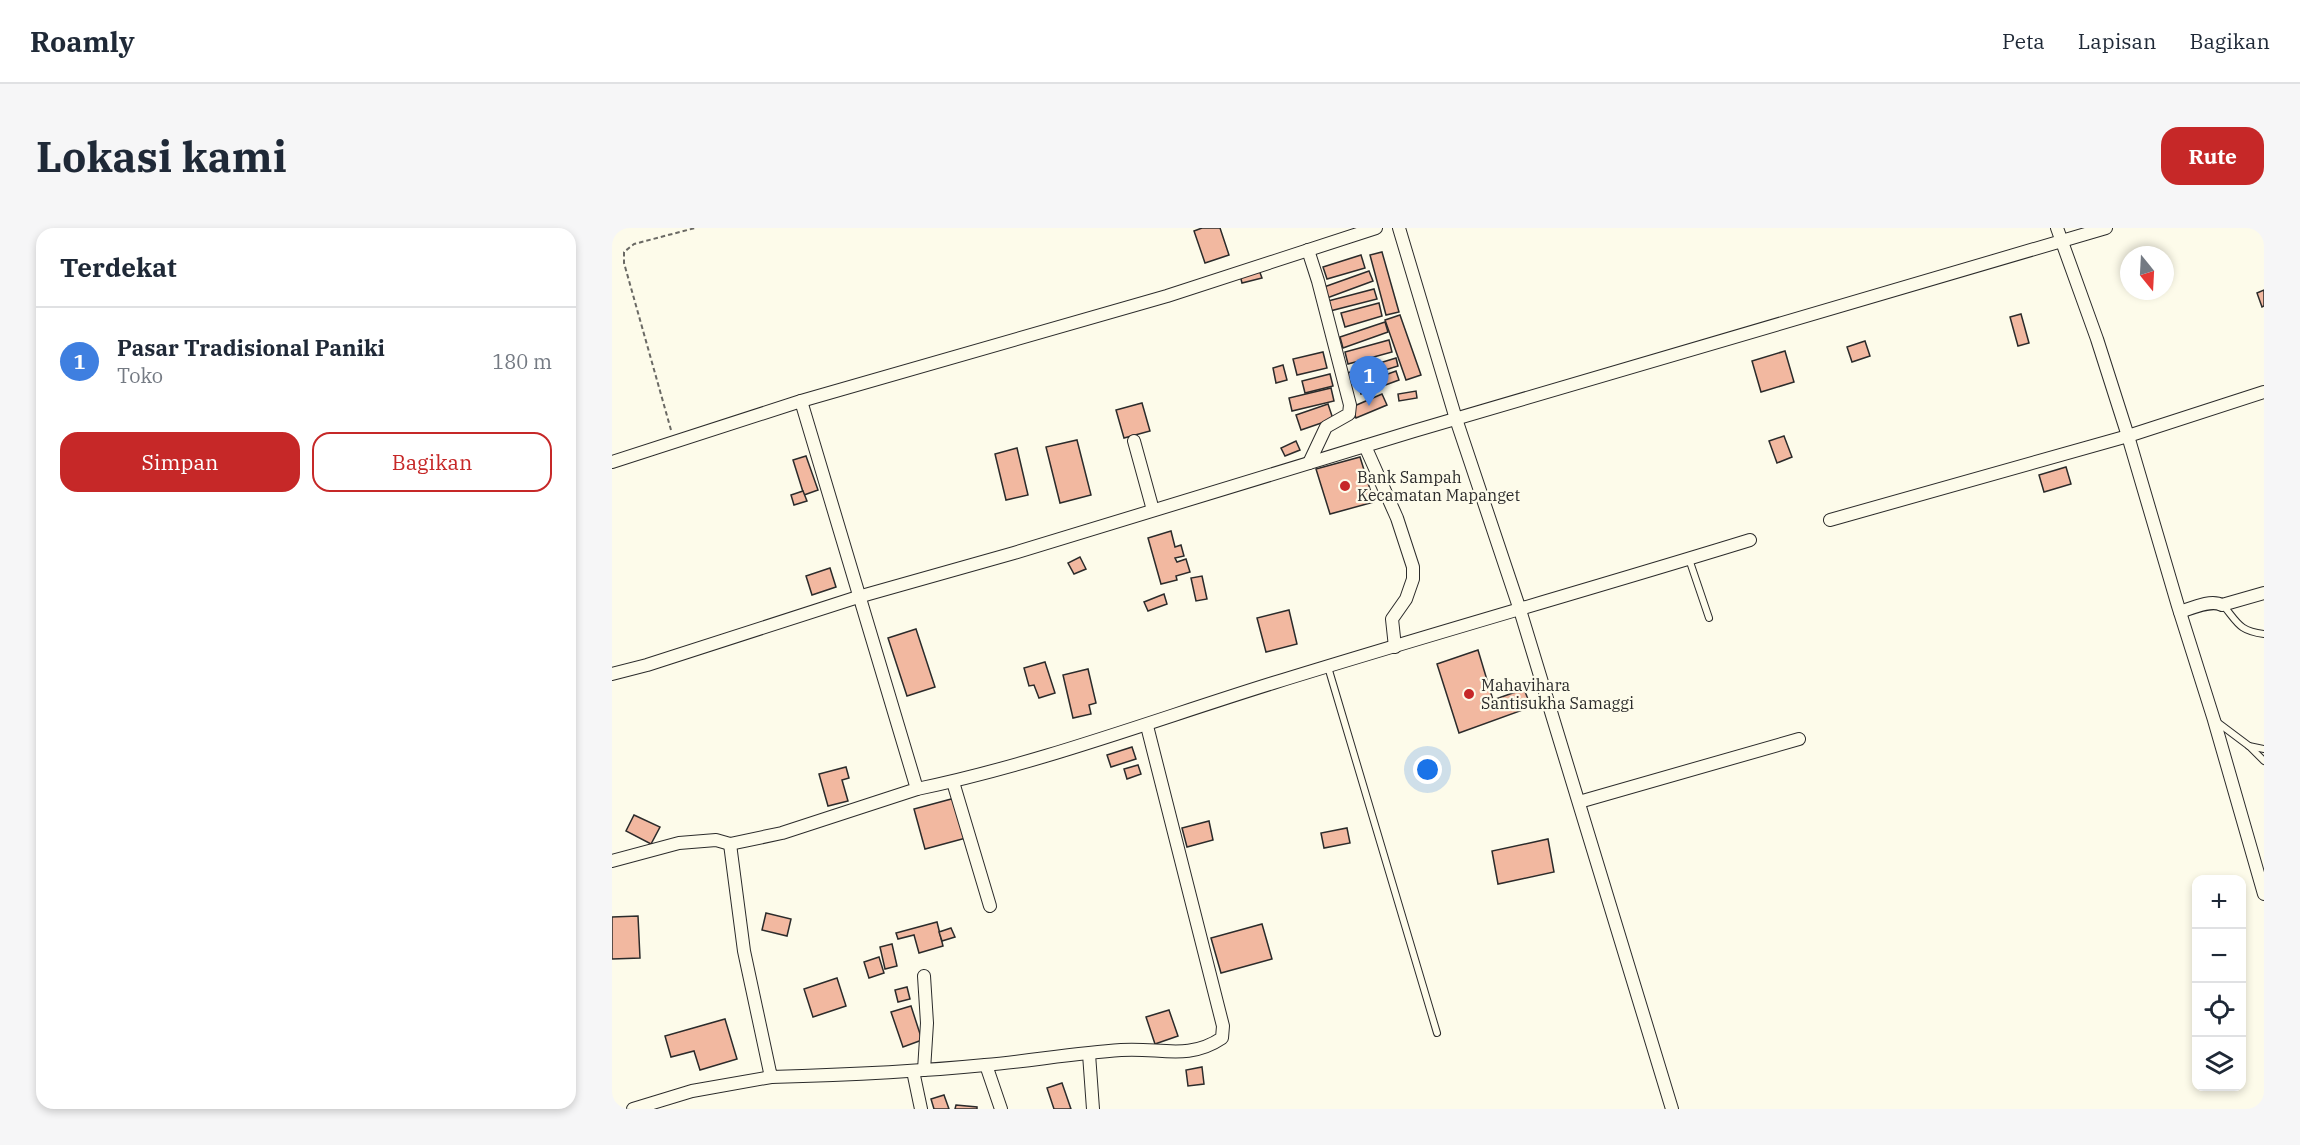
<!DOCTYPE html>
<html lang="id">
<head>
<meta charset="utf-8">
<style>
  :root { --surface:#fff; --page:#f6f6f7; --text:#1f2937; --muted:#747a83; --line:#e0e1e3; --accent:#c62828 }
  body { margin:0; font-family:"IBM Plex Serif",serif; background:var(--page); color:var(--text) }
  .controls { position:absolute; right:18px; bottom:18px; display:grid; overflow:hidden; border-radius:12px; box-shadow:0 3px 9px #0003 }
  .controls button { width:54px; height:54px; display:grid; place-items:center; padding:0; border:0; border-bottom:2px solid var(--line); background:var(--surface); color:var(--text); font:30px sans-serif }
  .compass { position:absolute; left:1508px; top:18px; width:54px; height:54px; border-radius:50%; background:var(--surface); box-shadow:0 3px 9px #0003; rotate:162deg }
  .you { position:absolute; left:816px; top:542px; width:21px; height:21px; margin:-15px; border:4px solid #fff; border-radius:50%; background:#1a73e8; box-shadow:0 0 0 9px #1a73e833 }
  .badge { display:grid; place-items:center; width:39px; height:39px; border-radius:50%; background:var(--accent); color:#fff; font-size:20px; font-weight:700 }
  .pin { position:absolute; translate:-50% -50px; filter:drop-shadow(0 2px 3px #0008) }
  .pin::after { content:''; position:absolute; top:32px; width:21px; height:18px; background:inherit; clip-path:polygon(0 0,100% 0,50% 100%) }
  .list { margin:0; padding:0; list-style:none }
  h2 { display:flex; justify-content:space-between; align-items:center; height:78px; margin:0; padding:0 24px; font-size:26px }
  h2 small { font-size:20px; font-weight:400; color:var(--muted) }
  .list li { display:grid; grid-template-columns:39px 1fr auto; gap:18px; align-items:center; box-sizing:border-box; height:108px; padding:0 24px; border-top:2px solid var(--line) }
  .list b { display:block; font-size:22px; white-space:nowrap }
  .list p { margin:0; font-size:20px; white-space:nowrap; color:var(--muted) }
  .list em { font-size:20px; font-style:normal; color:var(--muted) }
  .actions { display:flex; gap:12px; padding:18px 24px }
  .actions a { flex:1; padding:14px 0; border:2px solid var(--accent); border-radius:18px; text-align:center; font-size:21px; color:var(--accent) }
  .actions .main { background:var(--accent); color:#fff }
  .icon { flex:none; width:33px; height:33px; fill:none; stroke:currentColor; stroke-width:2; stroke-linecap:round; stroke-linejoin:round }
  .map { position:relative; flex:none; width:1652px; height:881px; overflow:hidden; border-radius:18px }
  header { display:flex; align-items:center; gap:36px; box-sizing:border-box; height:84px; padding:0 30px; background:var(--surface); border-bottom:2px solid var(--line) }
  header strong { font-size:28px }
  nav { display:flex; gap:33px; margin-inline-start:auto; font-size:21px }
  .intro { display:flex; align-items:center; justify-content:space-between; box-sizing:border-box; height:144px; padding:0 36px }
  h1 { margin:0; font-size:42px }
  .button { padding:15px 27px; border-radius:18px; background:var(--accent); color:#fff; font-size:21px; font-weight:700 }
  main { display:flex; gap:36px; padding:0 36px }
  aside { flex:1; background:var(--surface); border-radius:18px; box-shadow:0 3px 9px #0003 }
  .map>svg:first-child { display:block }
</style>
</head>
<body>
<header>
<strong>Roamly</strong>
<nav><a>Peta</a><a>Lapisan</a><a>Bagikan</a></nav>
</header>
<div class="intro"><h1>Lokasi kami</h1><a class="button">Rute</a></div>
<main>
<aside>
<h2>Terdekat<small></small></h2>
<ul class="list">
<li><span class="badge" style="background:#3f7fe0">1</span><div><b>Pasar Tradisional Paniki</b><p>Toko</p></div><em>180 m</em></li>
</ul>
<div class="actions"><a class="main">Simpan</a><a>Bagikan</a></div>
</aside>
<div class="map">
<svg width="1652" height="881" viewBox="0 0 1652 881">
  <rect width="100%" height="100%" fill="#fdfbea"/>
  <g fill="#f2b8a0" stroke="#2b2b2b" stroke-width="1.5">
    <polygon points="590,0 608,0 617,27 593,35 582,3"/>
    <polygon points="770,24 787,84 774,87 758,27"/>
    <polygon points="749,27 753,40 715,51 711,39"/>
    <polygon points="647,42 650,50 630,55 628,47"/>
    <polygon points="757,43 761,53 715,70 712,59"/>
    <polygon points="762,61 765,71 718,83 716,73"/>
    <polygon points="1652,62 1652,78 1650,79 1645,65"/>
    <polygon points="767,75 770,88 733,99 729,85"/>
    <polygon points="1409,86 1417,115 1406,118 1398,89"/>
    <polygon points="788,87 809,147 794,152 773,92"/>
    <polygon points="773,94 776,104 731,120 728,109"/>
    <polygon points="777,112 780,124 736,136 733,124"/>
    <polygon points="1253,113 1258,128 1240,134 1235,119"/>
    <polygon points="1173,123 1182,154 1149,164 1140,133"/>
    <polygon points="711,124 715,140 685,147 681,131"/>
    <polygon points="784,130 786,138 737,153 735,145"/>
    <polygon points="671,137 675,152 664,155 661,140"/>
    <polygon points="784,143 787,152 749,166 746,157"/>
    <polygon points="718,146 721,158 693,165 690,153"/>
    <polygon points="719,160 722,173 680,183 677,170"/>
    <polygon points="804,163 805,170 787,173 786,166"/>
    <polygon points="770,166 775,177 744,190 740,179"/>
    <polygon points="530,175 538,203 512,210 504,182"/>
    <polygon points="716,176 721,191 689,202 684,187"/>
    <polygon points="1172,208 1180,229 1165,235 1157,213"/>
    <polygon points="465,212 479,267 448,275 434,219"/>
    <polygon points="684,213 688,222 673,228 669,220"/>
    <polygon points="405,220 416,267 394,272 383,226"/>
    <polygon points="194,228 206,262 192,267 181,232"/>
    <polygon points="748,229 762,274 718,286 704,241"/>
    <polygon points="1454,239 1459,256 1432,264 1427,247"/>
    <polygon points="191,263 195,273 182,277 179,267"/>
    <polygon points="559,303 563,319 569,317 572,328 563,330 565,334 574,331 578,344 564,348 565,352 549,356 536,310"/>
    <polygon points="468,329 474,341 462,346 456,335"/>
    <polygon points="218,340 224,359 200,367 194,348"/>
    <polygon points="590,348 595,371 584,373 579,350"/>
    <polygon points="552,366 555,376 536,383 532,374"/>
    <polygon points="677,382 685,416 654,424 645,390"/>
    <polygon points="304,401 323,459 295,468 276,410"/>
    <polygon points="866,422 881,472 912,461 919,479 847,505 825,436"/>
    <polygon points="433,434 443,465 427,470 422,457 417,458 412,440"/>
    <polygon points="476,441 484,475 477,477 479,486 461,490 451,447"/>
    <polygon points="520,519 524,531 499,539 495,527"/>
    <polygon points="526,537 529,546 515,551 512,541"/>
    <polygon points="234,539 237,550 230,552 236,573 216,578 207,546"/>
    <polygon points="343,570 354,610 313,621 302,581"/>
    <polygon points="22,587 48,599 39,616 14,603"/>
    <polygon points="597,593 601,612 575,619 570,600"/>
    <polygon points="735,600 738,615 712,620 709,605"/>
    <polygon points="936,611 942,644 886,656 880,623"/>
    <polygon points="154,685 179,691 175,708 150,702"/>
    <polygon points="26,688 28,730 0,731 0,689"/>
    <polygon points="325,694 331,718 307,725 302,707 286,711 284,705"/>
    <polygon points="650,696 660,731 609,745 599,710"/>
    <polygon points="339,700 343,709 330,713 327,704"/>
    <polygon points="280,716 285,738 273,741 268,719"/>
    <polygon points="267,729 272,745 257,750 252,734"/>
    <polygon points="225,750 234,778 201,789 192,761"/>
    <polygon points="295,759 298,771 286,774 283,762"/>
    <polygon points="299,778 310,812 291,819 279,784"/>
    <polygon points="557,782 566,808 543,816 534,789"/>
    <polygon points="113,791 125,831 88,842 82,823 59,829 53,808"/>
    <polygon points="590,839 592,856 576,858 574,842"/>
    <polygon points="450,855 459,881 442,881 435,860"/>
    <polygon points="332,867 337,881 322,881 319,871"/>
    <polygon points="344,877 365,879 365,881 343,881"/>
  </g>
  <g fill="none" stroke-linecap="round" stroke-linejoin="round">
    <g stroke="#2b2b2b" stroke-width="8">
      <g id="service">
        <polyline points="1077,331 1097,390"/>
        <path d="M1611,377C1626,395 1627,403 1652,406"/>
        <polyline points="716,439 825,805"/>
        <polyline points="1605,494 1637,518 1652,533"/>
        <polyline points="1637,518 1652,521"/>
      </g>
    </g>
    <g stroke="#2b2b2b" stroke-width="14">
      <g id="minor">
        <polyline points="787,0 844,191 908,382 1060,881"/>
        <polyline points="1445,0 1485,111 1516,208 1566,378 1602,492 1652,666"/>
        <polyline points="696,22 706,53 738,177 737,186 714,199 697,235"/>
        <polyline points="189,173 555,68 764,0"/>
        <polyline points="522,213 541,282"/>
        <polyline points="753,218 785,290 801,339 801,351 794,371 780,391 783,419"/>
        <polyline points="0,234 189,173 305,561 170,605 118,616 104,612 67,615 0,633"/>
        <polyline points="1218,292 1516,208 1652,164"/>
        <path d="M1568,384C1580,380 1599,371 1610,377L1652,365"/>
        <polyline points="0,446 35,437 246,369 402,325 802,203 1494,0"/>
        <polyline points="341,554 378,678"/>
        <path d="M305,561C426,536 542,492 661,455C819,406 979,361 1138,312"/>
        <polyline points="967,574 1187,511"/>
        <path d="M118,616L132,723L159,849C230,847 302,844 373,837C418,833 463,825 509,822C547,819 576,833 610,810L611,798L535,498"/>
        <polyline points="477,826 481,881"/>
        <polyline points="374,837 389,881"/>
        <polyline points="312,842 315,795 312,748"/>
        <polyline points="301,843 309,881"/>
        <polyline points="21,881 80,863 159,849"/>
      </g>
    </g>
    <polyline stroke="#6a6964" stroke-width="2" stroke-dasharray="4.5 3" stroke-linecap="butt" points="59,202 12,35 12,24 22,16 83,0"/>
    <use href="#service" stroke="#fdfbea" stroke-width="6"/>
    <use href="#minor" stroke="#fdfbea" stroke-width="12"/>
  </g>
  <g fill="#c62828" stroke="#fdfbea" stroke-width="2">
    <circle cx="733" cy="258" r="6"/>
    <circle cx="857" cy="466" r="6"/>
  </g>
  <g text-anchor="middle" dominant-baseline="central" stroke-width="4.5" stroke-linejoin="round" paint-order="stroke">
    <g font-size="16" fill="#2b2b2b" stroke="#fdfbea" text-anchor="start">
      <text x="745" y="249">Bank Sampah<tspan x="745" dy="18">Kecamatan Mapanget</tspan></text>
      <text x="869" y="457">Mahavihara<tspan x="869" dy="18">Santisukha Samaggi</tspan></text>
    </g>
  </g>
</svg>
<div class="controls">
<button>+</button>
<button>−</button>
<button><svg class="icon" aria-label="locate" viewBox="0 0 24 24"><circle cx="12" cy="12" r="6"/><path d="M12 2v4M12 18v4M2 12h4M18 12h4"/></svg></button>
<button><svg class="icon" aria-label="layers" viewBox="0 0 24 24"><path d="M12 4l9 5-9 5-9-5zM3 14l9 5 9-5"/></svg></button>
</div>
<svg class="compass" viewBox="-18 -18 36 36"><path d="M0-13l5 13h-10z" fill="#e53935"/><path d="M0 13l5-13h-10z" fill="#747a83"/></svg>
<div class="you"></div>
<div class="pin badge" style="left:757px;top:178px;background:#3f7fe0">1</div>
</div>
</main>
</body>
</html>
